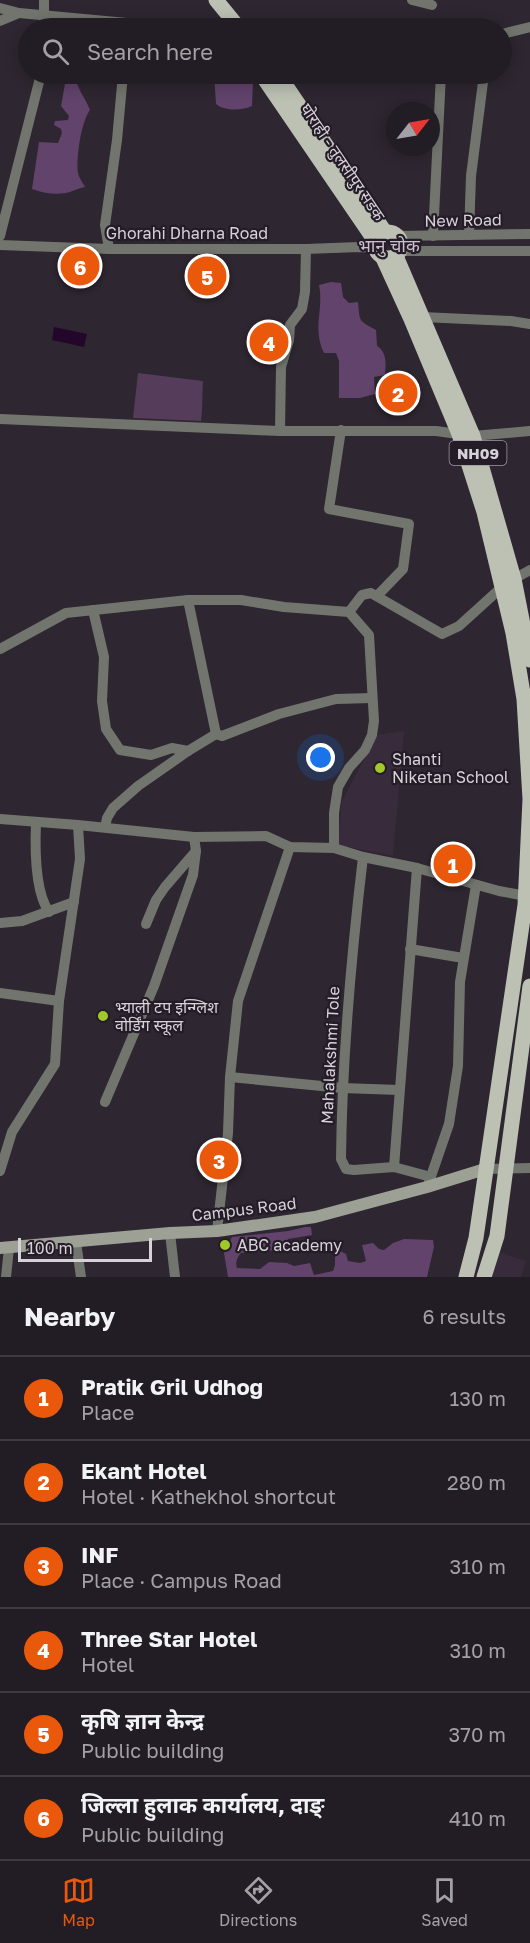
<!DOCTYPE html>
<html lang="en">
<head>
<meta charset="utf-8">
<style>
  :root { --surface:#221c24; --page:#2e2931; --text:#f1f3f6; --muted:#a2a1a6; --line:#3f3a41; --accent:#ea580c }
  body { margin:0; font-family:"Golos Text","Noto Sans Devanagari",sans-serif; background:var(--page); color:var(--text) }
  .compass { position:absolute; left:386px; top:102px; width:54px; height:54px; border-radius:50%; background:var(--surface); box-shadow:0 3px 15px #0003; rotate:59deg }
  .scale { position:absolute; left:18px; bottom:15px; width:134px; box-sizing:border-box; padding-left:6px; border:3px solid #d7d2d9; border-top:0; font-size:16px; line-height:21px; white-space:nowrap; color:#d7d2d9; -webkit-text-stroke:4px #241c26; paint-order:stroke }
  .you { position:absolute; left:321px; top:758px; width:21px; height:21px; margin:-15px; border:4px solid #fff; border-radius:50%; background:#1a73e8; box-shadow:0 0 0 9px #1a73e833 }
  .badge { display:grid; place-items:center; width:39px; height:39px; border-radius:50%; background:var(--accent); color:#fff; font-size:20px; font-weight:700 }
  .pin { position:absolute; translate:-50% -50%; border:3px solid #fff; box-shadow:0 2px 6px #0006 }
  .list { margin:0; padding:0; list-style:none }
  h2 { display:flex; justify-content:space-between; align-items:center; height:78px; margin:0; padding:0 24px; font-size:26px }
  h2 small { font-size:20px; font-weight:400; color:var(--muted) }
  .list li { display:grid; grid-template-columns:39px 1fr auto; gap:18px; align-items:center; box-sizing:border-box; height:84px; padding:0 24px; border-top:2px solid var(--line) }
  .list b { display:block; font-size:22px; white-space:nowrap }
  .list p { margin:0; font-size:20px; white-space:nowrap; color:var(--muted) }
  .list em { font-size:20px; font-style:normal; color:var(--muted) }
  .icon { flex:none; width:33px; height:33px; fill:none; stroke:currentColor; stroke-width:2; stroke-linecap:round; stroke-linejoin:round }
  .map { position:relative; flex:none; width:530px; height:1277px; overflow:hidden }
  .search { position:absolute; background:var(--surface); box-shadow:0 3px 15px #0003; left:18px; right:18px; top:18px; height:66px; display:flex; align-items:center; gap:15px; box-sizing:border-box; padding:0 21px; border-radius:33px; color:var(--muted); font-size:22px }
  .sheet { height:582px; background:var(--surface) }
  nav { display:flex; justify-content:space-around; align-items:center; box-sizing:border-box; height:84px; border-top:2px solid var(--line); background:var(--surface); font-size:16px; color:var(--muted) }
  nav a { display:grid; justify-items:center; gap:3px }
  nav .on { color:var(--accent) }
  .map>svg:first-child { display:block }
</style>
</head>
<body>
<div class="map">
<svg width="530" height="1277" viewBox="0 0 530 1277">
  <rect width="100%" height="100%" fill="#2e2630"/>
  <g fill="#382b3b">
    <polygon points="404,731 393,856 337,845 342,801 377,735"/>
    <polygon points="499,1252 526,1261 521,1277 491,1277"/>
  </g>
  <path fill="#543c5a" d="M138,373L203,381C202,395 203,407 201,421L133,418Z"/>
  <g fill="#62436b">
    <path d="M69,74H75C76,88 85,97 90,110C81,122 76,158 78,173C79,178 83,183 85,187C78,188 72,192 66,193C54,195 43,193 32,189L39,142L58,143L62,133L61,129L54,125L55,121L68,120L69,116L61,106L65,84L57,81L62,75Z"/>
    <path d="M214,74H249L253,81L252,106C242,111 224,111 216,104Z"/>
    <path d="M331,282L341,283L343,297L349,303L358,302C360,322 358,320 376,330L377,346C387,352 386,364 385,375L374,377L375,394L360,398H339V361L336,353H324C312,328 324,310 319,285Z"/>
    <path d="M305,1227H311L312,1235L288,1239V1249L241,1253C237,1257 235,1263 237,1268L260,1269L269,1262L287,1263L294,1266L310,1263L314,1275L333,1271L335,1265V1257L340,1251L346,1254L348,1261L360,1263L366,1261L362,1245L373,1243L379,1249L384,1250L393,1243L404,1239L433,1240L434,1247L427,1277H228L224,1253L232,1237L288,1231Z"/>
  </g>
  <polygon fill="#23072b" points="54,327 87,334 84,347 52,340"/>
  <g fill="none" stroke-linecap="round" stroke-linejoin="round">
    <g stroke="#72756e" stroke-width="10">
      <polyline points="412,0 432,5"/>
      <polyline points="0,8 19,13 170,27 216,28"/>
      <polyline points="0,21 19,13"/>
      <polyline points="44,28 44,0"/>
      <polyline points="502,34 530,27"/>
      <polyline points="469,235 471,176 484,74"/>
      <polyline points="0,236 41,74"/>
      <polyline points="397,236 530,234"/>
      <polyline points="433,236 441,74"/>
      <polyline points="0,245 109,249 306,249 359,247 374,248"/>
      <polyline points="109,249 105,225 117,140 123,74"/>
      <polyline points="400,251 530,251"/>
      <polyline points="422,317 511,321 530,324"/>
      <polyline points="0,419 280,431 436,431 473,436 530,431"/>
      <polyline points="341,430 329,509 409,524 403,569 377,596"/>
      <polyline points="280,431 281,367 289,340 290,325 302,309 305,292 306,249"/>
      <polyline points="514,579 530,570"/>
      <polyline points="188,600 216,734 222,736 279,714 336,699 372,698"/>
      <polyline points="93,610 104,657 102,701 106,729 120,750 151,755 172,748 188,751"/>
      <polyline points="0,649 66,613 188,600 241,600 284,607 349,612 362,595 371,593 442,634 459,626 502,587"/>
      <polyline points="0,819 78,825 194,837 266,836 290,847 334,848 363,857 417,868 499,891 526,896"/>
      <path d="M36,822C35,846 35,892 49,912"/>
      <polyline points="105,827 107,818 113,808 138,786 188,751 216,734"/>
      <polyline points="334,848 334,813 338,787 349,768 365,750 372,735 374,721 369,635 349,612"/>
      <path d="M363,857C351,958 342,1058 341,1159L346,1169L354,1170L394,1167L431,1177"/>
      <polyline points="0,923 22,921 74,902"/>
      <polyline points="146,924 156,900 165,887 196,851"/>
      <polyline points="410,949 463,958"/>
      <polyline points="0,993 59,1001 80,859 78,825"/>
      <polyline points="230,1077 342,1088 399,1090"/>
      <polyline points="105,1102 154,986 193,875 196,851 194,837"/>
      <polyline points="394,1167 417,868"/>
      <polyline points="485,1169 530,1168"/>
      <polyline points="0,1171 12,1132 55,1064 59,1001"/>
      <polyline points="429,1182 449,1124 458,1066 460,982 476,885"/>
      <polyline points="217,1231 228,1133 230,1077 238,1001 290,847"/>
      <polyline points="170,1233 175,1277"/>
      <polyline points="76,1242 81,1277"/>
      <polyline points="6,1277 9,1248"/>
    </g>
    <polyline stroke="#9ca095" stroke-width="12" points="0,1248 170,1233 217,1231 315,1217 427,1187 485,1169"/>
    <g stroke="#bcc1b4" stroke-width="15">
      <polyline points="216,0 239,28"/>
      <polyline points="261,74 375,241"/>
      <polyline points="278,74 385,232"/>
      <circle cx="388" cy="245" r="13"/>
      <polyline points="396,256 473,436 514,579 530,660"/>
      <polyline points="383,258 411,319 459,434 484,512 513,633 524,699 530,799 525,905 476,1238 466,1277"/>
      <polyline points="484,1277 497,1236 530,986"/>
    </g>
  </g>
  <g fill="#a1c92a" stroke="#241c26" stroke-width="2">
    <circle cx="380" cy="768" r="6"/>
    <circle cx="103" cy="1016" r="6"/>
    <circle cx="225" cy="1245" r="6"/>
  </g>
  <g text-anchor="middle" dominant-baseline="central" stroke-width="4.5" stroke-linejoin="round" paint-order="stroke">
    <rect fill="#241c26" stroke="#a19ba3" stroke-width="1.5" x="449.5" y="441" width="57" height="24" rx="4.5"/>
    <g font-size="15" font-weight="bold" fill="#d7d2d9">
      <text x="478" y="453">NH09</text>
    </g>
    <g font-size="16" fill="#d7d2d9" stroke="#241c26">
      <text transform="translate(343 162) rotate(56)">घोराही - तुलसीपुर सडक</text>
      <text transform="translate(463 220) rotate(-1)">New Road</text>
      <text x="187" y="233">Ghorahi Dharna Road</text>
      <text transform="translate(330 1055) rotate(-87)">Mahalakshmi Tole</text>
      <text transform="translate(244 1209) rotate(-7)">Campus Road</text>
    </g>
    <g font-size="16" fill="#d7d2d9" stroke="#241c26" text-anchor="start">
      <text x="392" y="759">Shanti<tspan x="392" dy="18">Niketan School</tspan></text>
      <text x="115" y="1007">भ्याली टप इन्ग्लिश<tspan x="115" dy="18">वोर्डिंग स्कूल</tspan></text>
      <text x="237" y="1245">ABC academy</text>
    </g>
    <g font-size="18" fill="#cbc1ce" stroke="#241c26">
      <text x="389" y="245">भानु चोक</text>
    </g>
  </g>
</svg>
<svg class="compass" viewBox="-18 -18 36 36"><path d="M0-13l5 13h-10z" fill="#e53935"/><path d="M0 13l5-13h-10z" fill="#a2a1a6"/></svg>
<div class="scale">100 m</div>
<div class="you"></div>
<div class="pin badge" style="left:453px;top:864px">1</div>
<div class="pin badge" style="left:398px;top:393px">2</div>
<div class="pin badge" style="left:219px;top:1160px">3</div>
<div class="pin badge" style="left:269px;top:342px">4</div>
<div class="pin badge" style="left:207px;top:276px">5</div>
<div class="pin badge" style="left:80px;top:266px">6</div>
<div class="search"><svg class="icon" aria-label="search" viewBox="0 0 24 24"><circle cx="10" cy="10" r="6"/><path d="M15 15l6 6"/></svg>Search here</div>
</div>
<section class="sheet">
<h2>Nearby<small>6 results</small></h2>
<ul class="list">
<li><span class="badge">1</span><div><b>Pratik Gril Udhog</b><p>Place</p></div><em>130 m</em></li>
<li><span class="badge">2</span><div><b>Ekant Hotel</b><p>Hotel · Kathekhol shortcut</p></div><em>280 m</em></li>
<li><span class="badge">3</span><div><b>INF</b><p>Place · Campus Road</p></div><em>310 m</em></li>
<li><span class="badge">4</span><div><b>Three Star Hotel</b><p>Hotel</p></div><em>310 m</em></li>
<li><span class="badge">5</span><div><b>कृषि ज्ञान केन्द्र</b><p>Public building</p></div><em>370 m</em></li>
<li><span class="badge">6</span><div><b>जिल्ला हुलाक कार्यालय, दाङ्</b><p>Public building</p></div><em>410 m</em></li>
</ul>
</section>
<nav>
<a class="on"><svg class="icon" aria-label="map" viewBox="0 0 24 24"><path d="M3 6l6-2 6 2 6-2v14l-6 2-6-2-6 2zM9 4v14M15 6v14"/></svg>Map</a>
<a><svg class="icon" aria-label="directions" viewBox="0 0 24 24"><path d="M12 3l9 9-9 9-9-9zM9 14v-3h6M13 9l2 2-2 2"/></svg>Directions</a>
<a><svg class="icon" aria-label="saved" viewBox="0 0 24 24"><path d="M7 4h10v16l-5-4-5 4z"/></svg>Saved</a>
</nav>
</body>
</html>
